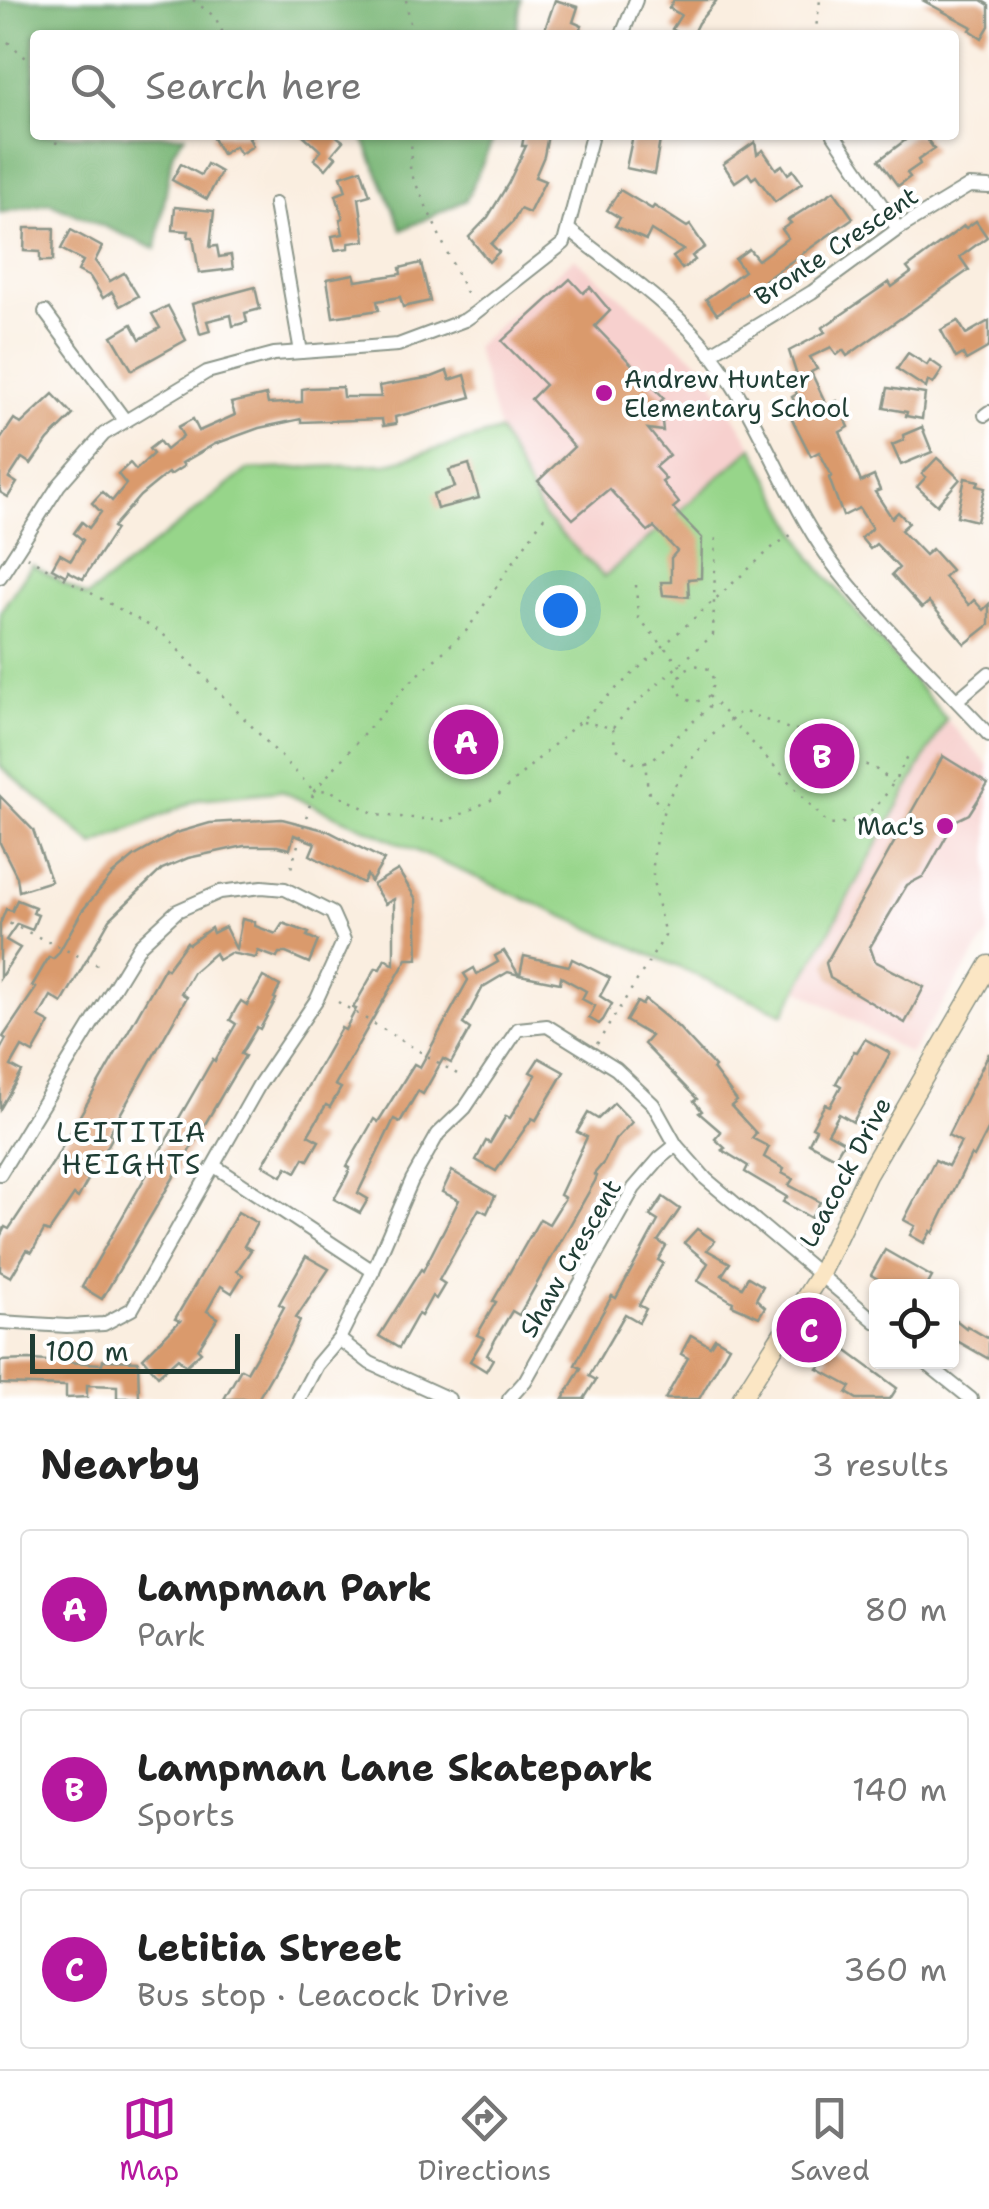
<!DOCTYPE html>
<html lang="en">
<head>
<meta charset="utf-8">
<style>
  :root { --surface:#fff; --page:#f6f6f6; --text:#222; --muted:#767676; --line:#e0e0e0; --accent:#b5179e }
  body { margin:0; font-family:"Shantell Sans",sans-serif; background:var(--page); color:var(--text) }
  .controls { position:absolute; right:30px; bottom:30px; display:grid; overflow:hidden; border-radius:10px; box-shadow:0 2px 8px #0004 }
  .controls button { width:90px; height:90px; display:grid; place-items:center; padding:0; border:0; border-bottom:2px solid var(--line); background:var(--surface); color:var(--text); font:50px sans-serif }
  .scale { position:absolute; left:30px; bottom:25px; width:210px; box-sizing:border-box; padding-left:10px; border:5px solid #1f3d34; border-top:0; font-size:28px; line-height:35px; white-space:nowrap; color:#1f3d34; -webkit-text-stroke:8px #fff; paint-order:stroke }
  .you { position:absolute; left:560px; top:610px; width:35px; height:35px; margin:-25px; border:8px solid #fff; border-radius:50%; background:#1a73e8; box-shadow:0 0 0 15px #1a73e833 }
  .badge { display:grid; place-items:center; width:65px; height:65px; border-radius:50%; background:var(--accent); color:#fff; font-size:32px; font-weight:700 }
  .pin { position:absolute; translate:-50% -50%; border:5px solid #fff; box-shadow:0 2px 10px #0006 }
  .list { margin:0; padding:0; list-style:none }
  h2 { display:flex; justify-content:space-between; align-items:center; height:130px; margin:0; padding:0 40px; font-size:42px }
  h2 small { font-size:32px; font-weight:400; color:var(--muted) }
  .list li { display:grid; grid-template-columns:65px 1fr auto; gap:30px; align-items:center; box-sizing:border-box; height:160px; margin:0 20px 20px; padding:0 20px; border:2px solid var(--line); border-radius:10px }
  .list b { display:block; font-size:38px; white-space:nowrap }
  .list p { margin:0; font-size:32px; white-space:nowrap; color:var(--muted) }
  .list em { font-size:32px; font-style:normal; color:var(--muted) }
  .icon { flex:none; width:55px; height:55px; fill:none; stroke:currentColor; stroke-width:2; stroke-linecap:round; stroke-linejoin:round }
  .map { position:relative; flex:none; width:989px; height:1399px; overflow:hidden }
  .search { position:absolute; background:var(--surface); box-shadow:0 2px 8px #0004; left:30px; right:30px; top:30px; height:110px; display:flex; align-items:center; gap:25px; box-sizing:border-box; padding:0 35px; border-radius:10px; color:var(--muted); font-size:38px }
  .sheet { height:670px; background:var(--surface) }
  nav { display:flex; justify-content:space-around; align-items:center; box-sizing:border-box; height:140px; border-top:2px solid var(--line); background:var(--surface); font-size:28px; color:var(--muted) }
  nav a { display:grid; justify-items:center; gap:5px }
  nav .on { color:var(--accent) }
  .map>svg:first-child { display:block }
</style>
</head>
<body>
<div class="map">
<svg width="989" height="1399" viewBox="0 0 989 1399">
  <rect width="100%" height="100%" fill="#fff"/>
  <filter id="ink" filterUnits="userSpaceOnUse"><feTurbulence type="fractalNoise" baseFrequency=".01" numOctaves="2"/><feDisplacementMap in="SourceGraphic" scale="20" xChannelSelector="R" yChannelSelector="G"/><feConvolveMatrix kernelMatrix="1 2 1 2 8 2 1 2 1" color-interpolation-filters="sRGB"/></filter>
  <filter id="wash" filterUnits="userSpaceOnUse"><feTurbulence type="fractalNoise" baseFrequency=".0048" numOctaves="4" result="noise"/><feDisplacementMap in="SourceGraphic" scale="40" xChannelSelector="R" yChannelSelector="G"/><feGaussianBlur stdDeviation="2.25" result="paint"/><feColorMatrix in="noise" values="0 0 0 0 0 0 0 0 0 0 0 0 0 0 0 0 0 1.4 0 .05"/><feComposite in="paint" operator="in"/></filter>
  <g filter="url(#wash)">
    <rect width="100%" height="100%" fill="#faeee0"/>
    <g fill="#f7d0ce">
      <polygon points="574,258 703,365 753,447 604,577 544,517 499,431 475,347"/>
      <polygon points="946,719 989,766 989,933 910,1054 797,988"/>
    </g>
    <polygon fill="#97d58a" stroke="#5b895f" stroke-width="2.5" points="499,431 544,517 604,577 753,447 812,559 946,719 784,1014 281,791 199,799 94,845 0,766 0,612 32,565 87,597 247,470 386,464"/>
    <g fill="#79b676" stroke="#4c7a55" stroke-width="2.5">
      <polygon points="0,0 521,0 516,35 35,35 35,135 185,135 173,151 156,249 50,203 0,213"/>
      <polygon points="362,135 495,135 466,200 402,230"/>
    </g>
    <g id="blocks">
      <g fill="#da9a6c">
        <polygon points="555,0 578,7 573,22 582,26 578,35 562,35 545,29"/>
        <polygon points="674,0 717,0 698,23 692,35 682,35 672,29 681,15 669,8"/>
        <polygon points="922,0 981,0 989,5 989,26 982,38 970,30 972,27"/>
        <polygon points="211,135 254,135 249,138 253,146 240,154 235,146 222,154"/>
        <polygon points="303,135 335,135 343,141 332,154 336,157 326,169 314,159 321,151"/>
        <polygon points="524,135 548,135 544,156 535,177 545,181 529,213 520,209 513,222 491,244 499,252 489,262 469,237 488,217 508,184 526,146 522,146"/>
        <polygon points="633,135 661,135 654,174 626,168"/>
        <polygon points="912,135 924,135 934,149 918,160 920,164 907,173 910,177 898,186 879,160"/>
        <polygon points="755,142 757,154 763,150 776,169 782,165 788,174 793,170 802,183 775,202 756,176 752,179 748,173 735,182 723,164"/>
        <polygon points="181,164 201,175 207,164 221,172 207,199 172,180"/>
        <polygon points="361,169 370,195 359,198 365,241 349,243 349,248 335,250 332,236 343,234 340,219 343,218 336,195 346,191 341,176"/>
        <polygon points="620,190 652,209 654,206 687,227 690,225 705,247 692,256 695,260 682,269 673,257 683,250 651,230 646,240 615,226 620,218 607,210"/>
        <polygon points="834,191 853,218 717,314 706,299 744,271 735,259 749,249 758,260 788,238 782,229 791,223 788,220"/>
        <polygon points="175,207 214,211 210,247 217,246 219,257 231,255 233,269 199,273 193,237 188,237 189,231 173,230"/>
        <polygon points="976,221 987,237 960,257 969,270 847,356 843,350 837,355 831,347 810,357 817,369 811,372 827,406 837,401 849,427 840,432 861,482 874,476 880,490 875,492 892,518 898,512 909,523 901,530 925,555 932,549 951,570 944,577 969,605 974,600 983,610 989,604 989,625 965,644 929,602 922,608 892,575 899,568 876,544 870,549 861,538 872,528 859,508 843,516 829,478 832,476 819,452 811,456 790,415 799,410 792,397 797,394 793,386 799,382 789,351 825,332 822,328 889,282 892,287 911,273 907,268 964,226 966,228"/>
        <polygon points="25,228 54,228 53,261 40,261 40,252 24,251"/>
        <polygon points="71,230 102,247 95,261 110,281 124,273 138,296 120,306 112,292 103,298 90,277 78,271 83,261 61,249"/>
        <polygon points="421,263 430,301 403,307 400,297 377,301 379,310 333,317 327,279 354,274 356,281 401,274 400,268"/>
        <polygon points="570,279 583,293 590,287 610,311 595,326 664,398 660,402 663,431 648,429 669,455 655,467 666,479 662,482 679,503 673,508 702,538 701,578 688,579 689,597 663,595 661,582 671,582 671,558 677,551 654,527 648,531 609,489 573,519 538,481 574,447 531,399 545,385 502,341"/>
        <polygon points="255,287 260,309 245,313 247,322 233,326 231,315 207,321 210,331 200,334 192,304"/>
        <polygon points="168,306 186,340 132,370 112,336 132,324 140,339 160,328 152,314"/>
        <polygon points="958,321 966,334 989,321 989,347 966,360 963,354 956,358 941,330"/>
        <polygon points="908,353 927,365 930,360 943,369 933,384 928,381 926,388 897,369"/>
        <polygon points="447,371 450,380 465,375 471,397 395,417 396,424 383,426 382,419 301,422 301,419 259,428 215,444 182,463 184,466 170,475 168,473 140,496 113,527 116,529 83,579 68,571 66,576 52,568 60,554 71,560 83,540 74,533 82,522 89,528 101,512 92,503 102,492 112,501 126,484 118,474 130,463 136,470 153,454 149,449 159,441 166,450 183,436 178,427 193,419 199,431 235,415 231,403 266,395 268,404 302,402 302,389 308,388 342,387 343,397 381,397 379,386 432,377"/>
        <polygon points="888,388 925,394 922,419 906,416 907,412 884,408"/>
        <polygon points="53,394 73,415 48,440 31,464 22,458 9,478 17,483 8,497 0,492 0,440 14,419 21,424"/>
        <polygon points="922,427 932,452 901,465 892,445 904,440 903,435"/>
        <polygon points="937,458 960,479 937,505 917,487 926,477 922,474"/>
        <polygon points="469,464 479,498 437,509 433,494 455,487 449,470"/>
        <polygon points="965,478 979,481 977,486 985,488 977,521 957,516"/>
        <polygon points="943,756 988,784 969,814 955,821 924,876 907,885 870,947 875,961 924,987 905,1023 830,978 826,963"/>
        <polygon points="0,796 33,830 51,881 19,891 17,877 0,843"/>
        <polygon points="282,819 328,831 384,860 371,882 367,875 363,883 310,855 315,843 294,835 290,849 277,846 244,846 188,858 162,869 110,919 62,1003 51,996 39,1017 50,1023 33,1053 22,1047 11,1066 22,1072 0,1109 0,1050 6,1039 3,1037 36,988 32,986 49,957 53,959 58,954 82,911 112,875 135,856 176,833 210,823"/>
        <polygon points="398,870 416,899 418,959 407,959 335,1085 341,1088 330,1107 326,1105 308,1135 319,1141 308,1160 304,1158 296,1172 287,1167 282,1176 263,1165 341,1028 345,1030 356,1009 353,1008 376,968 380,969 385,959 394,965 394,899 385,904 373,885"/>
        <polygon points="17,900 35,907 33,913 38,915 32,930 17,924 6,940 20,948 0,978 0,924 6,909 12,911"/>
        <polygon points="242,919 255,922 255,926 276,934 283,923 309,933 307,936 318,941 309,963 286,953 279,953 277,958 258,951 256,958 230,953 218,960 215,953 193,972 181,993 187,997 109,1134 113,1136 104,1153 99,1150 83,1177 88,1180 78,1198 74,1195 49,1232 44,1230 32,1252 27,1250 11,1277 0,1271 0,1237 5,1227 9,1229 54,1161 165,967 167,969 187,942 189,944 211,928 213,933 225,927 236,949"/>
        <polygon points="504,951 519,975 508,972 483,987 463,1024 470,1029 451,1063 443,1059 423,1094 418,1091 400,1122 394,1119 358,1193 368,1199 360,1213 334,1199 347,1176 350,1168 347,1166 374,1119 378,1122 414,1064 420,1067 468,980 464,974 474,968 477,974 498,962 495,956"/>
        <polygon points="524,956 569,966 572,959 610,978 600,996 612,1004 603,1020 599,1024 589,1018 595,1006 582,999 586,991 561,977 560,983 520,975"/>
        <polygon points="263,977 280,986 274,998 276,999 260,1029 257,1027 241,1054 245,1056 102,1299 82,1287 213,1059 215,1061 236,1024 230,1020 237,1007 241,1001 247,1005"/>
        <polygon points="645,1000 678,1027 715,1067 713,1069 737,1101 731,1106 756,1133 752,1138 769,1147 764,1157 784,1169 782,1173 793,1179 789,1185 820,1202 811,1218 783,1202 787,1197 745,1172 748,1166 722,1150 725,1148 715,1139 721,1132 699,1113 702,1111 694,1101 697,1099 644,1044 651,1036 626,1021 637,1002 642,1005"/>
        <polygon points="865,1039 890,1053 853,1122 839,1114 828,1133 844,1142 835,1157 809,1143 816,1129 812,1127 825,1104 830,1106 841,1086 836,1083 854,1051 857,1052"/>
        <polygon points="989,1053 989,1128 974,1157 971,1155 933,1233 931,1231 924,1243 910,1235 915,1226 904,1220 935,1160 948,1166 961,1142 948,1135"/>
        <polygon points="539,1058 564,1072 536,1120 532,1118 496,1171 476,1160 486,1141 490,1143 506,1116 510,1118 536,1075 530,1072"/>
        <polygon points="614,1103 632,1122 615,1140 604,1162 594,1174 597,1176 595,1181 519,1315 512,1311 496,1338 487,1355 493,1359 486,1371 470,1361 484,1338 477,1335 496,1302 493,1301 540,1219 549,1224 565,1198 560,1195 587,1137 577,1132 588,1113 598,1119"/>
        <polygon points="452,1171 495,1196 487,1213 479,1209 439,1280 445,1284 436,1299 432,1296 421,1316 418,1314 399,1348 379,1336 421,1269 423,1271 459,1200 442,1192"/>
        <polygon points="663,1197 680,1209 658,1241 666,1246 658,1260 663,1263 639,1305 646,1309 639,1322 625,1314 589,1376 596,1380 584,1399 563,1399 581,1368 575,1365 595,1326 612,1296 616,1298 658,1221 650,1216"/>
        <polygon points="238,1212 257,1223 244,1246 251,1250 237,1271 243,1275 232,1293 221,1286 207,1311 218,1318 198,1349 201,1352 186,1366 178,1358 158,1376 143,1358 180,1321 175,1319"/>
        <polygon points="697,1229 715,1241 707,1250 730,1263 722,1275 742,1287 748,1277 763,1286 756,1299 765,1307 759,1317 732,1305 733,1302 698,1281 708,1263 684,1243"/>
        <polygon points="885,1250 932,1277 927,1286 891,1286 871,1275"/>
        <polygon points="306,1256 329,1269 296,1318 300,1321 289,1345 258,1399 224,1399 241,1369 247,1372 268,1336 284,1307 279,1304"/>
        <polygon points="952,1317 966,1328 967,1326 989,1339 989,1359 952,1338"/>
        <polygon points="691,1335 710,1346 715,1338 729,1346 699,1399 665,1399 688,1358 681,1354"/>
        <polygon points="825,1335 897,1388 890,1399 857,1399 847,1393 851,1387 818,1369 829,1356 816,1345"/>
        <polygon points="30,1360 102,1364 103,1360 138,1361 139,1398 117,1398 117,1386 87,1385 87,1397 66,1398 66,1386 0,1384 0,1361"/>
      </g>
    </g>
  </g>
  <g filter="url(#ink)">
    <use href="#blocks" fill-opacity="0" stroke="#8c968a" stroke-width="2.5"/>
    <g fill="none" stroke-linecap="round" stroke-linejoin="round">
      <g stroke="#8c968a" stroke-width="16">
        <g id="street">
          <polyline points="622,35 636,0"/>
          <polyline points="834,135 898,229"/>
          <polyline points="275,204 301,352"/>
          <path d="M568,229C616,268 674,306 712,355C763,422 787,506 839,572C884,629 940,682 989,735"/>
          <polyline points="45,312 124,419"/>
          <polyline points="710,354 812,292 898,229 969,186 989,187"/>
          <polyline points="985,415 989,412"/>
          <polyline points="0,577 59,485 104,434 207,372 274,354 398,345 465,320 475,313 564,243 592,135"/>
          <polyline points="957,700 989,673"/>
          <polyline points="216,1167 373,1271"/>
          <polyline points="0,1174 140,945 177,911 220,892 262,887 285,889 332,913 344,940 317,999 259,1085 132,1309 104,1324 67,1326 0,1322"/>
          <polyline points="339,1339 370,1363 449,1399"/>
          <polyline points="925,1362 971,1399"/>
          <polyline points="299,1399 317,1365 339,1339 373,1271 412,1180 438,1134 465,1108 518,1029 547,1026 616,1069 653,1104 676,1145 706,1179 876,1322"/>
          <polyline points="509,1399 525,1381 634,1188 660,1158 676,1145"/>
        </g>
      </g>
      <g stroke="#8c968a" stroke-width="21">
        <polyline id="secondary" points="741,1399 819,1276 867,1175 989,965"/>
      </g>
      <g stroke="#8c968a" stroke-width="2.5" stroke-dasharray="2.5 8" stroke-linecap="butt">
        <polyline points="193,0 215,17 224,35"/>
        <polyline points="406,0 412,35"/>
        <polyline points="0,35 35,66"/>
        <polyline points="815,35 820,0"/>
        <polyline points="412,135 410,171 468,298"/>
        <polyline points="56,144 58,135"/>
        <polyline points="544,517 467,630 406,686 314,791 329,790 377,815 447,821 495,798 774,546 797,531"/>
        <polyline points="27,557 162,633 314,791 289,875"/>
        <polyline points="636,585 638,617 684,670 695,665 709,669 714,681 709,696 694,703 682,696 676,683 684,670"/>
        <path d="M709,696L829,825C880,821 888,790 911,751"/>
        <polyline points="583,722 613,728 615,747 633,763 645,762 648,791 662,808"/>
        <polyline points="613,728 627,711 713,635 716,533"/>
        <polyline points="645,762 654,758 713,703"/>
        <polyline points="0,919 102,967"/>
        <polyline points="338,1002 462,1077"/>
        <path d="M597,1044L665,936C661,915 652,889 653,867C655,804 690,746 742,711L792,730L823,729L837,739L854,759L877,770L893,782"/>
      </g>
      <use href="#street" stroke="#fff" stroke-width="12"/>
      <use href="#secondary" stroke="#fbe6c4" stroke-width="18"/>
    </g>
  </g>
  <g fill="#b5179e" stroke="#fff" stroke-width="4">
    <circle cx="604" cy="393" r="10"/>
    <circle cx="945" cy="826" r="10"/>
  </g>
  <g text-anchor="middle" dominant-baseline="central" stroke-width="8" stroke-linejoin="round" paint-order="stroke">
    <g font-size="25" fill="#1f3d34" stroke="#fff">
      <text transform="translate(836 246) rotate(-34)">Bronte Crescent</text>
      <text transform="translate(845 1172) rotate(-62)">Leacock Drive</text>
      <text transform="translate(570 1258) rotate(-60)">Shaw Crescent</text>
    </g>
    <g font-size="25" fill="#1f3d34" stroke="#fff" text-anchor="start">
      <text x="624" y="379">Andrew Hunter<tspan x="624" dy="29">Elementary School</tspan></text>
      <text x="925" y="826" text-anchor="end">Mac's</text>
    </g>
    <g font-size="28" letter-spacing="2.5" fill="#1f3d34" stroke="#fff">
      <text x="132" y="1132">LEITITIA<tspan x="132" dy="32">HEIGHTS</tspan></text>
    </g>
  </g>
</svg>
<div class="controls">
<button><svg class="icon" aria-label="locate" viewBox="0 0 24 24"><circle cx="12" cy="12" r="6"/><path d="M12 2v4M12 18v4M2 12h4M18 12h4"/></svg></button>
</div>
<div class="scale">100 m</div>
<div class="you"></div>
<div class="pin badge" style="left:466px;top:742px">A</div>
<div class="pin badge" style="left:822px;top:756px">B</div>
<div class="pin badge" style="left:809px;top:1330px">C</div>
<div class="search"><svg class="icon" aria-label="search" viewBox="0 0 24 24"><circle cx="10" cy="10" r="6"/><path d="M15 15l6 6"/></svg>Search here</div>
</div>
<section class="sheet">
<h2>Nearby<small>3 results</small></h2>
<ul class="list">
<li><span class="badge">A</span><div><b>Lampman Park</b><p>Park</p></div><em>80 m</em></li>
<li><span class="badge">B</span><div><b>Lampman Lane Skatepark</b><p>Sports</p></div><em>140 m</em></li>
<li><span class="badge">C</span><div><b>Letitia Street</b><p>Bus stop · Leacock Drive</p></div><em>360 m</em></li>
</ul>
</section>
<nav>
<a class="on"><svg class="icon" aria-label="map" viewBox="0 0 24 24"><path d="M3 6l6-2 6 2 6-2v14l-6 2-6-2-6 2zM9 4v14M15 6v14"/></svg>Map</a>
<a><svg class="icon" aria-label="directions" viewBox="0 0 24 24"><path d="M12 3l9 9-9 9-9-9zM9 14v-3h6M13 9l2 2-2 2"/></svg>Directions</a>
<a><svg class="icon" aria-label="saved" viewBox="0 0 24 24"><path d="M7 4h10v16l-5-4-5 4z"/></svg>Saved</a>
</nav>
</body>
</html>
